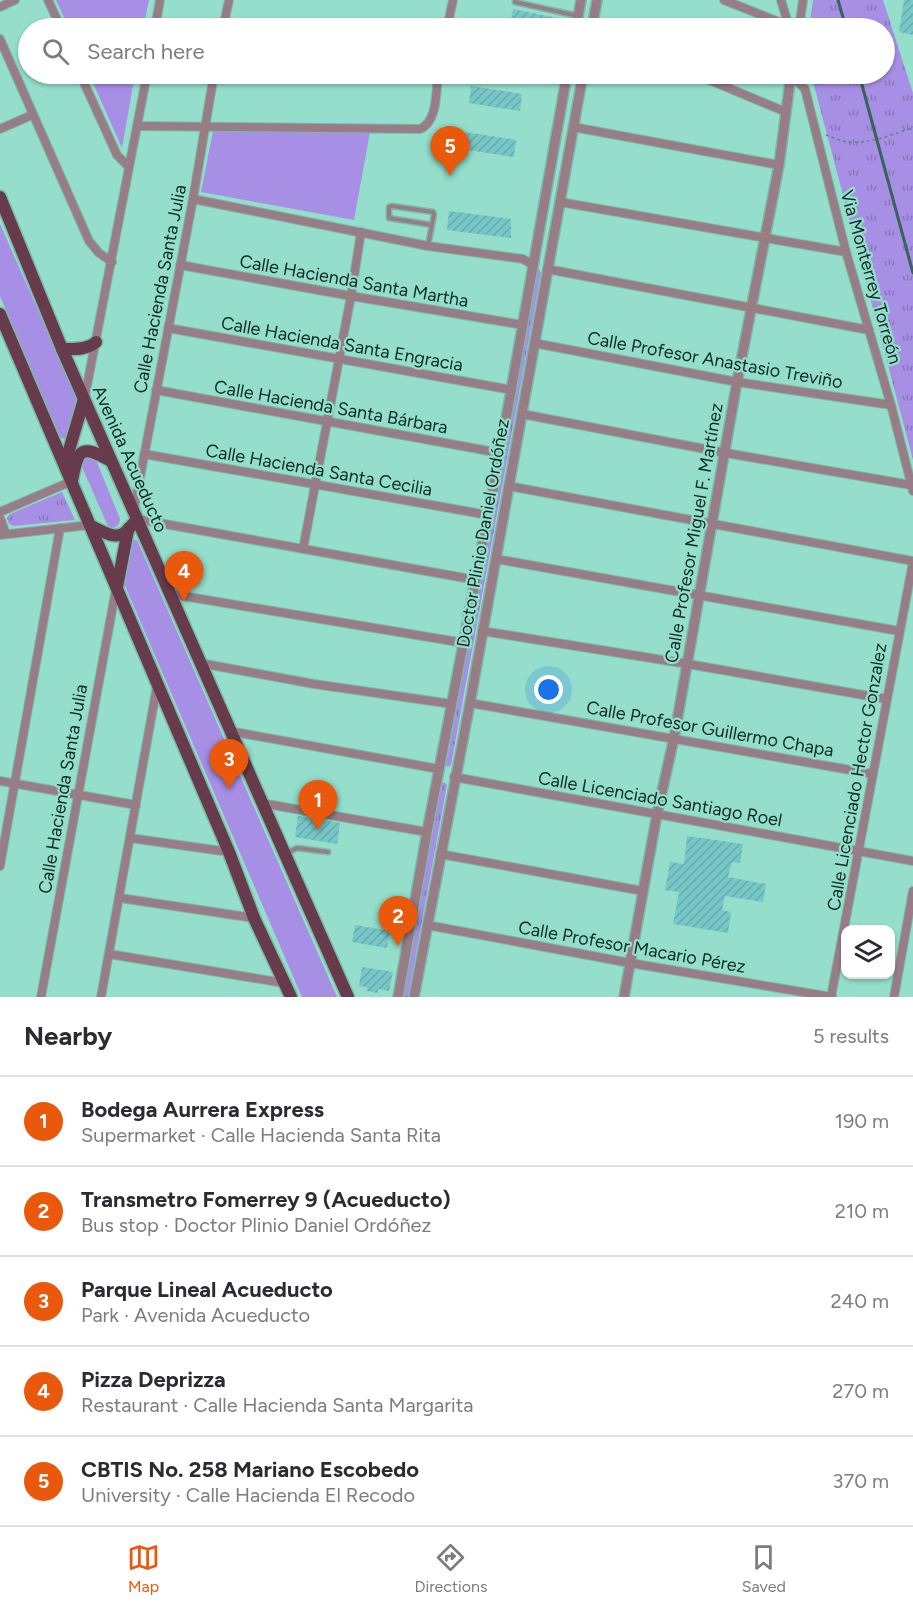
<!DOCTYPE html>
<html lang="en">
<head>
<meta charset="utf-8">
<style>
  :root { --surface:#fff; --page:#f7f7f7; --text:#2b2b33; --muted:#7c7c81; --line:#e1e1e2; --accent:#ea580c }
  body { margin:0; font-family:Figtree,sans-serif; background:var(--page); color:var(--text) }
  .controls { position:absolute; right:18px; bottom:18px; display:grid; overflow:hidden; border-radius:12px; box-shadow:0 2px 4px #0004 }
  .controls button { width:54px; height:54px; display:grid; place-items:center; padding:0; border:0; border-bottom:2px solid var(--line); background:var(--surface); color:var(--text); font:30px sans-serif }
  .you { position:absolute; left:549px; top:690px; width:21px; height:21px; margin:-15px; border:4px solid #fff; border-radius:50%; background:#1a73e8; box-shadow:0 0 0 9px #1a73e833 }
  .badge { display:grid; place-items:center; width:39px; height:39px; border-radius:50%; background:var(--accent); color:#fff; font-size:20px; font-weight:700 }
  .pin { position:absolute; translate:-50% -50px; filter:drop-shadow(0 2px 3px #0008) }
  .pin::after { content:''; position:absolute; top:32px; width:21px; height:18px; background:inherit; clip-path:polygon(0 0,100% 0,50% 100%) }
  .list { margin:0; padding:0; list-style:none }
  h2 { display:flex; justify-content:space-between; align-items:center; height:78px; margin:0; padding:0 24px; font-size:26px }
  h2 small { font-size:20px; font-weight:400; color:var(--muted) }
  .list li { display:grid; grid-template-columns:39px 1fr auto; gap:18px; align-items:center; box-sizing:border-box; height:90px; padding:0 24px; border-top:2px solid var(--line) }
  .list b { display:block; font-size:22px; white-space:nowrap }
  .list p { margin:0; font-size:20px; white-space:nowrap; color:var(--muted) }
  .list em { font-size:20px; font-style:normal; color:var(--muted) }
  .icon { flex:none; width:33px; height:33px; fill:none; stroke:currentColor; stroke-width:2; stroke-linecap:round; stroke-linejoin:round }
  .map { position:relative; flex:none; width:913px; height:997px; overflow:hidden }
  .search { position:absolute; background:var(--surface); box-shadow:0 2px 4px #0004; left:18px; right:18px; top:18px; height:66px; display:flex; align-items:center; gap:15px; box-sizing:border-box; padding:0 21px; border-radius:33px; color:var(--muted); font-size:22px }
  .sheet { height:528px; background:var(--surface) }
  nav { display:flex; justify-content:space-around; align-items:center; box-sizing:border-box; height:84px; border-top:2px solid var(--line); background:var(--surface); font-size:16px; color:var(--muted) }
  nav a { display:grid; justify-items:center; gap:3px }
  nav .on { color:var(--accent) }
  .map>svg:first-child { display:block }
</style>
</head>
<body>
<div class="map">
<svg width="913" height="997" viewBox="0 0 913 997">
  <defs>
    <pattern id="grass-tufts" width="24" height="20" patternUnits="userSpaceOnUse" patternTransform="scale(1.5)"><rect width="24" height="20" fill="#a88fe6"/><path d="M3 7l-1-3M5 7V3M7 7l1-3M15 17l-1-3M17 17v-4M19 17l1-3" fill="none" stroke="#8775ba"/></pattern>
    <pattern id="building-hatch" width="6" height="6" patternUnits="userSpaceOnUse" patternTransform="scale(1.5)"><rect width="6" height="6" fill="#78c7c8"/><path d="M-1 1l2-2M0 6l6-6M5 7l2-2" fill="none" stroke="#67abac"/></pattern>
  </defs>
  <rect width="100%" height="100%" fill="#94decb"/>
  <g fill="url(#grass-tufts)">
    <polygon points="813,0 883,0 913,93 913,460 811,74 884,74 884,28 809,28"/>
    <polygon points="539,269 541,273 451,765 448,767 446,765 536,272"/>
    <polygon points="62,492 75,520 14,526 9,524 7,518 10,514"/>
    <polygon points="444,782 447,785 408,997 402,997 441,784"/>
  </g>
  <g fill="#a88fe6">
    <polygon points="56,0 149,0 143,28 69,28"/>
    <polygon points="89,74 135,74 122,148"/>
    <polygon points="213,131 370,132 354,220 201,192"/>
    <polygon points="0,224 79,403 67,438 64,439 60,437 0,296"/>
    <path d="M88,456L96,460L120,519L119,524C115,529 110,528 107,524L82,467V460Z"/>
    <polygon points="135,540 137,540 337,997 302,997 123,581 132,541"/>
  </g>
  <g fill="url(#building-hatch)">
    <polygon points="904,0 913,0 913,35 899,32"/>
    <polygon points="513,9 562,19 560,28 509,28"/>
    <polygon points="471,86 522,94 520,111 469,103"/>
    <polygon points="465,132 516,140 514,157 462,149"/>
    <polygon points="449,211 511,219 511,238 447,230"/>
    <polygon points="298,816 340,823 337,844 295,837"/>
    <polygon points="687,836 743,844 740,863 732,862 728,877 766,884 763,902 725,896 722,910 731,912 728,933 673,924 679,892 665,890 670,862 684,864"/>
    <polygon points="355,925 390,931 387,948 352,942"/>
    <polygon points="362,967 393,972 389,991 378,989 378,993 367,991 367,987 359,986"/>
  </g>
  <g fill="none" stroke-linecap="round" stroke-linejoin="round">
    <g stroke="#79baaa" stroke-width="7">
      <g id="service">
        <polyline points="515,2 578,16"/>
        <polyline points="428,246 434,214 433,212 392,206 389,207 389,218 432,225"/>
        <polyline points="287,853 297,848 328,852"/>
      </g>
    </g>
    <g stroke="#79baaa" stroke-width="10">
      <g id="minor">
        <polyline points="48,0 61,28"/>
        <polyline points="724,0 789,26 800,27"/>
        <polyline points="781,0 789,27"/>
        <polyline points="0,7 15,0"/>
        <polyline points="155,28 160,0"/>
        <polyline points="223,28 229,0"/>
        <polyline points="447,28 453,0"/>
        <polyline points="799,28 803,0"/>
        <polyline points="0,39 89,241 99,253 112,262"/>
        <polyline points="80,74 117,155 129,167"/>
        <polyline points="695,74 786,112"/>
        <polyline points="791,80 798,82 805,89 846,252 891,405 913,491"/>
        <path d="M137,126L420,129C438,122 436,90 438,74"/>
        <polyline points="573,127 779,165"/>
        <polyline points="0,129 32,115"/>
        <polyline points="193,199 428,246 523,259 533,265"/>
        <polyline points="560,202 846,252"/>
        <polyline points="180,265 351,296 523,325"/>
        <polyline points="547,269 869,330"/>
        <polyline points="168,328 512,390"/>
        <polyline points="534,343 737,382 891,405"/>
        <polyline points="156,390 500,453"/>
        <polyline points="85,396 147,74"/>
        <polyline points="522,414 726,453 911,485"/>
        <polyline points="144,454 488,515"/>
        <polyline points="508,486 913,561"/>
        <polyline points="134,509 193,199 214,74"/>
        <polyline points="0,512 72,481"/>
        <polyline points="0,518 6,534"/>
        <polyline points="137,519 476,580"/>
        <polyline points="0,535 90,525"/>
        <polyline points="303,549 351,296 361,232"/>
        <polyline points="496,559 899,631"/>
        <polyline points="171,594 464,643"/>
        <polyline points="482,631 688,664 886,699"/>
        <polyline points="200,663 314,684 452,704"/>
        <polyline points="470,703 873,774"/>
        <polyline points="229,731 439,769"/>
        <polyline points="454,777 913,861"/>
        <polyline points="0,781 136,805"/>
        <polyline points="261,803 427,832"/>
        <polyline points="130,838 229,852"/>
        <polyline points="440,854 643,891"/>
        <polyline points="0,866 60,528"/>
        <polyline points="120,898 254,918"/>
        <polyline points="427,925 630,963 832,997"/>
        <polyline points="109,954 284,983"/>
        <polyline points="41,997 116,589"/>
        <polyline points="101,997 157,686"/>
        <polyline points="831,997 913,562"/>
        <polyline points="894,997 913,891"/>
      </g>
    </g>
    <g stroke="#79baaa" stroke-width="12">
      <g id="tertiary">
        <polyline points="576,28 581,0"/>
        <polyline points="592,28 597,0"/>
        <polyline points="398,997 427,832 500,453 567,74"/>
        <polyline points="414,997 470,703 583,74"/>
        <polyline points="624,997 657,814 674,738 737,382 779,165 791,74"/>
      </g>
    </g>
    <g stroke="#79baaa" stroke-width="15">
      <g id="primary">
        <polyline points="0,197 62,349 348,997"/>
        <polyline points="0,314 229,852 254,918 291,997"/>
        <path d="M62,349C74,349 87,350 96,342"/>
        <polyline points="65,464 84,399"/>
        <path d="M72,481C78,448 81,444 111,461"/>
        <path d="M91,526C104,532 119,543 129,528"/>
        <polyline points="117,587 128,530 137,519"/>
      </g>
    </g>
    <path stroke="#54897c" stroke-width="1.5" stroke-dasharray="3 3" stroke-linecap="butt" d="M826,135C833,138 841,141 849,142C867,144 897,134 913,127"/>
    <use href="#service" stroke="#987d86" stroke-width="4"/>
    <use href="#minor" stroke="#987d86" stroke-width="8"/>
    <use href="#tertiary" stroke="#987d86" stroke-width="9"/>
    <use href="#primary" stroke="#683b4c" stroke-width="12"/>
    <g stroke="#376358" stroke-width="3">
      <polyline points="838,0 846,28"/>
      <polyline points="859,74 913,273"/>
    </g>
  </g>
  <g text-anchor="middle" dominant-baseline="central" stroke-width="4.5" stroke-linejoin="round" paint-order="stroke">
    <g font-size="18" fill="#0d2c25" stroke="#94decb">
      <text transform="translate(871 277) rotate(74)">Via Monterrey Torreón</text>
      <text transform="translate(354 281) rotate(10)">Calle Hacienda Santa Martha</text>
      <text transform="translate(160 289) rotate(-79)">Calle Hacienda Santa Julia</text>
      <text transform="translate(342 344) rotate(10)">Calle Hacienda Santa Engracia</text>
      <text transform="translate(715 360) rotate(10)">Calle Profesor Anastasio Treviño</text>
      <text transform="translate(331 407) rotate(10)">Calle Hacienda Santa Bárbara</text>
      <text transform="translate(130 459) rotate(66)">Avenida Acueducto</text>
      <text transform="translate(319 470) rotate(10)">Calle Hacienda Santa Cecilia</text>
      <text transform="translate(483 533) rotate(-80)">Doctor Plinio Daniel Ordóñez</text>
      <text transform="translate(694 533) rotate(-80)">Calle Profesor Miguel F. Martínez</text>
      <text transform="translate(710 729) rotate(10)">Calle Profesor Guillermo Chapa</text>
      <text transform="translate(857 777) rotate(-80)">Calle Licenciado Hector Gonzalez</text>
      <text transform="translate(63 789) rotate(-80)">Calle Hacienda Santa Julia</text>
      <text transform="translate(660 799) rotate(10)">Calle Licenciado Santiago Roel</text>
      <text transform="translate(632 947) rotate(10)">Calle Profesor Macario Pérez</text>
    </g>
  </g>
</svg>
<div class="controls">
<button><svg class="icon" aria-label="layers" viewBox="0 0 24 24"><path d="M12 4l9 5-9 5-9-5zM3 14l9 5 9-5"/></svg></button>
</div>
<div class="you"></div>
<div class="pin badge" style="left:318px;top:830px">1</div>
<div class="pin badge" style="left:398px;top:946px">2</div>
<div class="pin badge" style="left:229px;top:789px">3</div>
<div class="pin badge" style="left:184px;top:601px">4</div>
<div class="pin badge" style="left:450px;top:176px">5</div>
<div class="search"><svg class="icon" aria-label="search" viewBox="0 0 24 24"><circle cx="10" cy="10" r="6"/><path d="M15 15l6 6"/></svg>Search here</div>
</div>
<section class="sheet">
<h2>Nearby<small>5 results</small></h2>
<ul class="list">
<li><span class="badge">1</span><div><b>Bodega Aurrera Express</b><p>Supermarket · Calle Hacienda Santa Rita</p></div><em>190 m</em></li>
<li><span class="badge">2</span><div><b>Transmetro Fomerrey 9 (Acueducto)</b><p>Bus stop · Doctor Plinio Daniel Ordóñez</p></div><em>210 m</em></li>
<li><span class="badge">3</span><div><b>Parque Lineal Acueducto</b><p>Park · Avenida Acueducto</p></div><em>240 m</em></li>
<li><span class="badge">4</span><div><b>Pizza Deprizza</b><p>Restaurant · Calle Hacienda Santa Margarita</p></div><em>270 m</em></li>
<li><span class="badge">5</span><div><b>CBTIS No. 258 Mariano Escobedo</b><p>University · Calle Hacienda El Recodo</p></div><em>370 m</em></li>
</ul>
</section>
<nav>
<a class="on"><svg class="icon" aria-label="map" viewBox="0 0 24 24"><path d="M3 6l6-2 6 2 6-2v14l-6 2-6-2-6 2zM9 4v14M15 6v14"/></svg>Map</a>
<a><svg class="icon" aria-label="directions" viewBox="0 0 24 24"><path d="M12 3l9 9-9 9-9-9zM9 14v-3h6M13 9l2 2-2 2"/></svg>Directions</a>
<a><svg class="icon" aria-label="saved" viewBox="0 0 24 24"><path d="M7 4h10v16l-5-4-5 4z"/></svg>Saved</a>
</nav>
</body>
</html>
